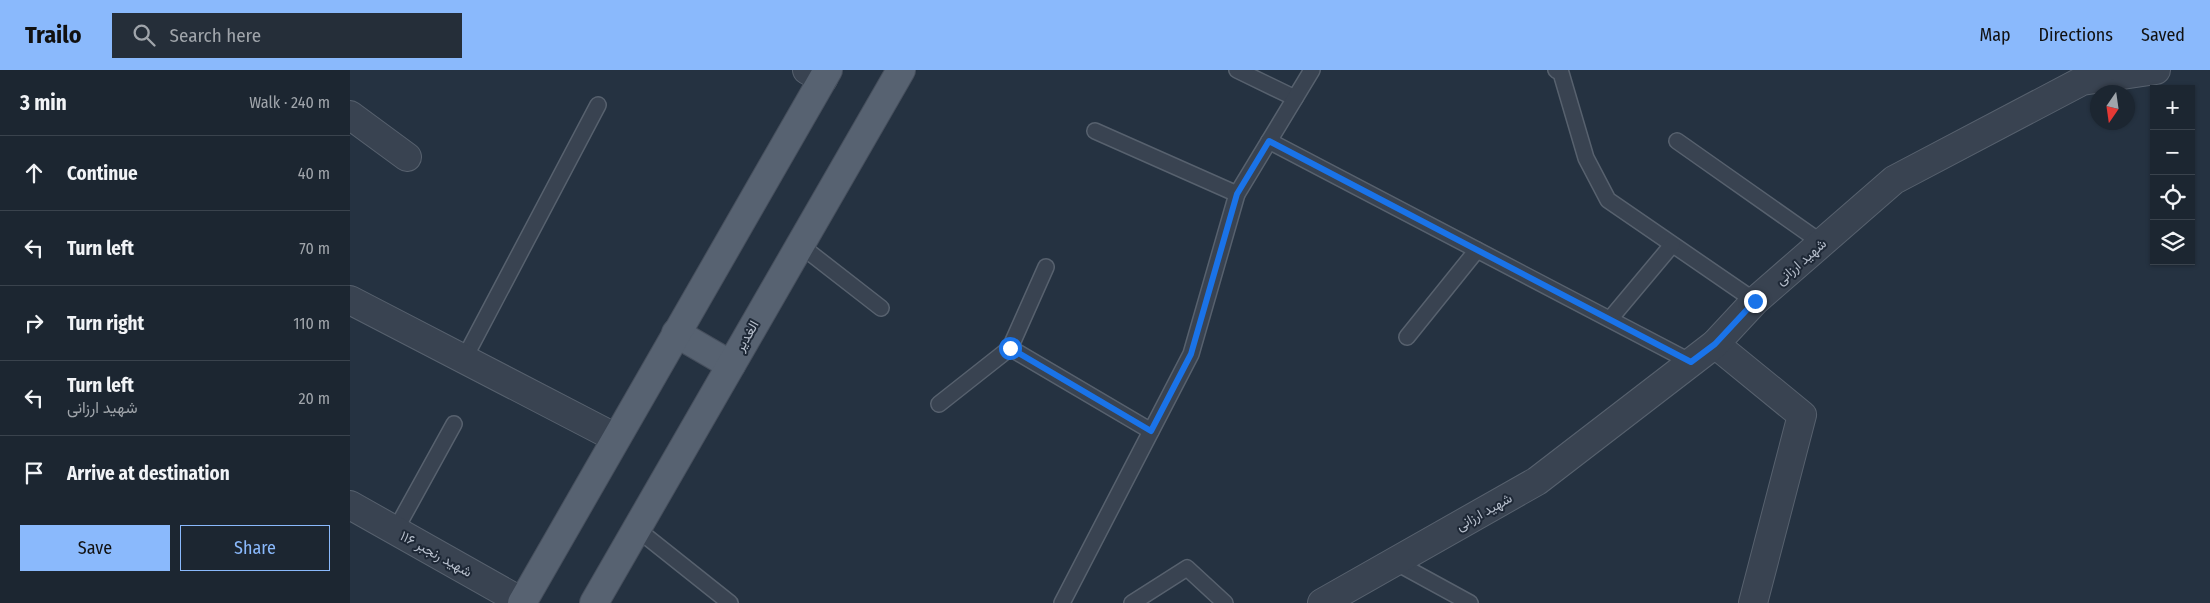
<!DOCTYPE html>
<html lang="en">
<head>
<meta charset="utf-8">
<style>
  :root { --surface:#1c2631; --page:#252e39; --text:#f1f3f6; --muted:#a0a5ab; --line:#3a434d; --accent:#8ab9fc }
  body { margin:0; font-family:"Fira Sans Condensed",Vazirmatn,sans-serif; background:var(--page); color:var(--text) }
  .controls { position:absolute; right:15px; top:15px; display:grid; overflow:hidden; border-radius:0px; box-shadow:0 1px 4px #0004 }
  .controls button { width:45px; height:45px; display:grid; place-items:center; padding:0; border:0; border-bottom:1px solid var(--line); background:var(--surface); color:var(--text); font:25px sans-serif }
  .compass { position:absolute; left:1740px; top:15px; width:45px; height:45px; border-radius:50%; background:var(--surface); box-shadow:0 1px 4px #0004; rotate:193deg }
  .stop { position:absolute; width:15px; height:15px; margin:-11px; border:4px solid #1a73e8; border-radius:50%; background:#fff }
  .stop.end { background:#1a73e8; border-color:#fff; box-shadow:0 1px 5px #0008 }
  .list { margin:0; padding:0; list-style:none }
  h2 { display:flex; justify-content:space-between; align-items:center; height:65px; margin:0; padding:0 20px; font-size:21px }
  h2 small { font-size:16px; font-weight:400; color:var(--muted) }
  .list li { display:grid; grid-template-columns:32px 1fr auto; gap:15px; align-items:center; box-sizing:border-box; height:75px; padding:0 20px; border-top:1px solid var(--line) }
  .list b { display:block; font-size:19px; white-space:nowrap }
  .list p { margin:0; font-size:16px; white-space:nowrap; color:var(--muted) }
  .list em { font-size:16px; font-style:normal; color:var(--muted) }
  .actions { display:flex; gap:10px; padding:15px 20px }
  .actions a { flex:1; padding:11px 0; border:1px solid var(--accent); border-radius:0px; text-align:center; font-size:18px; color:var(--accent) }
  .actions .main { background:var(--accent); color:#111 }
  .icon { flex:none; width:28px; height:28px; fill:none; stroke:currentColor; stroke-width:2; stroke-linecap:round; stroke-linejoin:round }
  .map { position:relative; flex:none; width:1860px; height:533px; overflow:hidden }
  header { display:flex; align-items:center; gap:30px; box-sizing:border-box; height:70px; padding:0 25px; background:var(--accent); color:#111 }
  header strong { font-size:24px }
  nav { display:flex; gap:28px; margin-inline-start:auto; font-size:18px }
  .search { width:350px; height:45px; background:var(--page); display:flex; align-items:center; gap:12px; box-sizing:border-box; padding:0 18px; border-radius:0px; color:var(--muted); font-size:19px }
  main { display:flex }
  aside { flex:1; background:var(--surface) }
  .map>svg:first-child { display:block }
</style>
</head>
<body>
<header>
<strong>Trailo</strong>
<div class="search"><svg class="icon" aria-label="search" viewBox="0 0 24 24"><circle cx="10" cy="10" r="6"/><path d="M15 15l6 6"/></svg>Search here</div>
<nav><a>Map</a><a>Directions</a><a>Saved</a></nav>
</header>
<main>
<aside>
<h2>3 min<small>Walk · 240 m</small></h2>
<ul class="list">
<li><svg class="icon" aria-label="ahead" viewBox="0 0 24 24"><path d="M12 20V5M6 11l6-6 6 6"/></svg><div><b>Continue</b></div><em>40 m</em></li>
<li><svg class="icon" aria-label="left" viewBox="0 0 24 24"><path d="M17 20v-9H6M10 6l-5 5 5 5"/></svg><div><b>Turn left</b></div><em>70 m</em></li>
<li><svg class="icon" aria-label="right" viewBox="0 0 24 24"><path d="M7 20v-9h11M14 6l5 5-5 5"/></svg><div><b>Turn right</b></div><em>110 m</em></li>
<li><svg class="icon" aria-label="left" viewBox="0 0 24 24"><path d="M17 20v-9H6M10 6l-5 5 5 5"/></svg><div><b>Turn left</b><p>شهید ارزانی</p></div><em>20 m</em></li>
<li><svg class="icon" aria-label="arrive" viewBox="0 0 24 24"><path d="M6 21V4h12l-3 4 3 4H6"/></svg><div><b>Arrive at destination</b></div></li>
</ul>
<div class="actions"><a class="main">Save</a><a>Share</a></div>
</aside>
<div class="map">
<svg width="1860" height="533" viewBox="0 0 1860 533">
  <rect width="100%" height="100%" fill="#253241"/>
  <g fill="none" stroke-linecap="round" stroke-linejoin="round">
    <g stroke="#57616e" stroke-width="18">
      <g id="service">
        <polyline points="887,0 945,28"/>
        <polyline points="1206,0 1211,3 1236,88 1258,130 1405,231"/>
        <polyline points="745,61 887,124"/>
        <polyline points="919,71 1341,292"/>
        <polyline points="1327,71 1472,173"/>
        <polyline points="450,175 531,238"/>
        <polyline points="1260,249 1322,175"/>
        <polyline points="1057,267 1127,180"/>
        <polyline points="660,278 801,361"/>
        <polyline points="114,289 248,35"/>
        <polyline points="589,334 660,278 696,197"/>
        <polyline points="287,459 380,533"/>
        <polyline points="45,461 104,354"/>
        <polyline points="1045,492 1120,533"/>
        <polyline points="712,533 841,284 887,124 962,0"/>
        <polyline points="782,533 837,498 875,533"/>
      </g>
    </g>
    <g stroke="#57616e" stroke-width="30">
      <g id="minor">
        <polyline points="457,0 473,9"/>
        <polyline points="0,45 57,87"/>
        <polyline points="0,230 266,368"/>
        <polyline points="1365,274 1452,345 1403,533"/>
        <polyline points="0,435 172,532"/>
        <polyline points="972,533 1187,411 1365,274 1405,231 1544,110 1732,11 1806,0"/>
      </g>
    </g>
    <g stroke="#464f5d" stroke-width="30">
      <g id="primary">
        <polyline points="326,263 381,295"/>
        <polyline points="172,533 478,0"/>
        <polyline points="244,533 551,0"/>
      </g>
    </g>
    <use href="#service" stroke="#394351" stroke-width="15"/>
    <use href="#minor" stroke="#394351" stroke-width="28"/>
    <use href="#primary" stroke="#576271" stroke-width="28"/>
  </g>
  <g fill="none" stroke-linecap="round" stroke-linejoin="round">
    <polyline stroke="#1a73e8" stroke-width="6" points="660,278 801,361 841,284 887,124 919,71 1341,292 1365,274 1405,231"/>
  </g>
  <g text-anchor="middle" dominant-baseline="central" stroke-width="4" stroke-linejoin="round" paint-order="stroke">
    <g font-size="14" fill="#b6becb" stroke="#1e2836">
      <text transform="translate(1451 192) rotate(-41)">شهید ارزانی</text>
      <text transform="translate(397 266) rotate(-60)">الغدیر</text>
      <text transform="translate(1134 442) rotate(-29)">شهید ارزانی</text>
      <text transform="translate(86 484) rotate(29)">شهید رنجبر ۱۱۶</text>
    </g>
  </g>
</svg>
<div class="controls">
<button>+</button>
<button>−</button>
<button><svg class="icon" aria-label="locate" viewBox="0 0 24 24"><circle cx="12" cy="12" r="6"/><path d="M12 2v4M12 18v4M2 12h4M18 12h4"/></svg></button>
<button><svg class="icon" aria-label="layers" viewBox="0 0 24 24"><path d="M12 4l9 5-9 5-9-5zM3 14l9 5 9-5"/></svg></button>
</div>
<svg class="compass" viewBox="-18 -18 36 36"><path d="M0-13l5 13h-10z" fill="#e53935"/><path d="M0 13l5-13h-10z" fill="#a0a5ab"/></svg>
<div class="stop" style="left:660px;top:278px"></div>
<div class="stop end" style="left:1405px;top:231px"></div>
</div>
</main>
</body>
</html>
